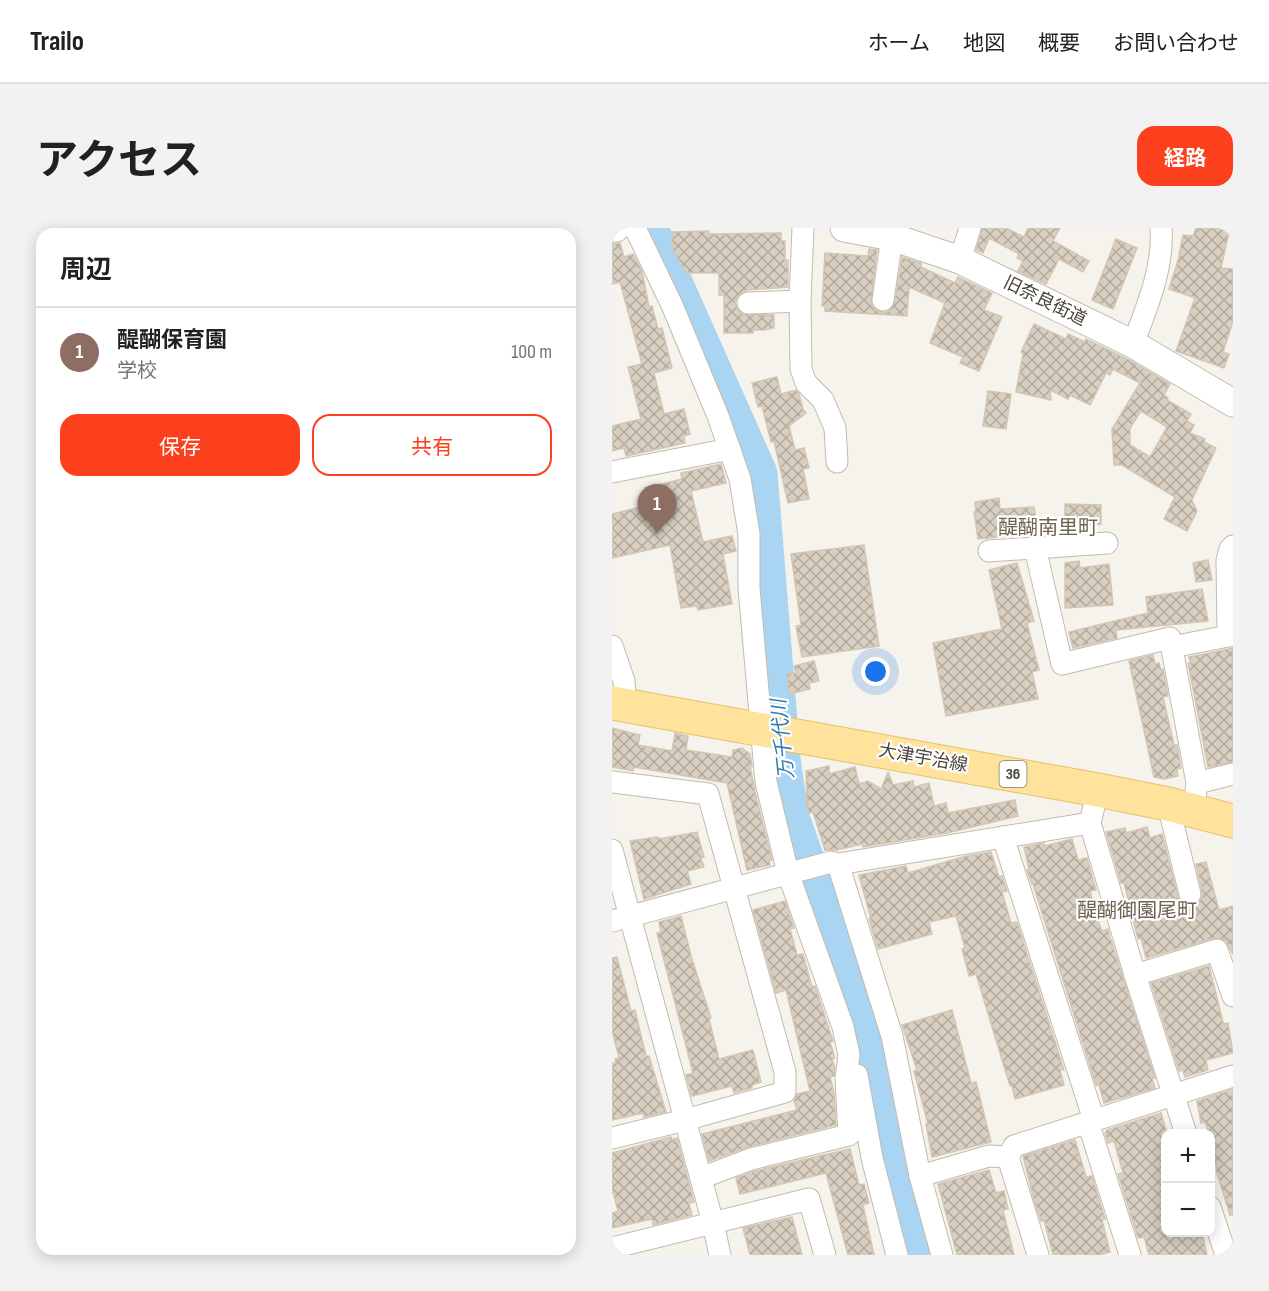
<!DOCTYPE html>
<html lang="ja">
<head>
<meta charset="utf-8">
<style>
  :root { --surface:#fff; --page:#f2f2f2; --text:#202124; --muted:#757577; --line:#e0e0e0; --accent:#fc3f1d }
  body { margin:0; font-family:"Sofia Sans Condensed","Noto Sans JP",sans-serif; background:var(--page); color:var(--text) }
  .controls { position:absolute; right:18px; bottom:18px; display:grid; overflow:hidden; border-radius:12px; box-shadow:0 3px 15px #0003 }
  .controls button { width:54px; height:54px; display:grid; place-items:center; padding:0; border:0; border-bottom:2px solid var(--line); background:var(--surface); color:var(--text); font:30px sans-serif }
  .you { position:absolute; left:264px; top:444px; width:21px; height:21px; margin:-15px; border:4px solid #fff; border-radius:50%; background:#1a73e8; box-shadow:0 0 0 9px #1a73e833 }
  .badge { display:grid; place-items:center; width:39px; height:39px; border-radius:50%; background:var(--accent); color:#fff; font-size:20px; font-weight:700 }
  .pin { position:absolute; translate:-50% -50px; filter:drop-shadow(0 2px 3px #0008) }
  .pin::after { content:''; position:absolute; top:32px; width:21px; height:18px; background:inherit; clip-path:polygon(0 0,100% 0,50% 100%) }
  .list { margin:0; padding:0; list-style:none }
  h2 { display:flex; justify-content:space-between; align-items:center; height:78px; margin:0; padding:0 24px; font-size:26px }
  h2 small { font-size:20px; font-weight:400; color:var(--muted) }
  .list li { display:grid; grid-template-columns:39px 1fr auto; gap:18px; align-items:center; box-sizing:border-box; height:90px; padding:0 24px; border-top:2px solid var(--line) }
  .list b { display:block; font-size:22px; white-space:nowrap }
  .list p { margin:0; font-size:20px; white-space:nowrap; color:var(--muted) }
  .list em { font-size:20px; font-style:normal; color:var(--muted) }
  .actions { display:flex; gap:12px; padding:18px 24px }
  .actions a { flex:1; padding:14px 0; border:2px solid var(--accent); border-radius:18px; text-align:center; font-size:21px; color:var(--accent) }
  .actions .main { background:var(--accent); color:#fff }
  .map { position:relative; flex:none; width:621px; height:1027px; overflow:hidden; border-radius:18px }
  header { display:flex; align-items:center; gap:36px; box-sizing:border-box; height:84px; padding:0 30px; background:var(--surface); border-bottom:2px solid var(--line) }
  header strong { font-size:28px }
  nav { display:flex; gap:33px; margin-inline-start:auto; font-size:21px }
  .intro { display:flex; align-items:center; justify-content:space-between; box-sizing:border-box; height:144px; padding:0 36px }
  h1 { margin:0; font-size:42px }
  .button { padding:15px 27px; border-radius:18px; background:var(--accent); color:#fff; font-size:21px; font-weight:700 }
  main { display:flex; gap:36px; padding:0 36px }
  aside { flex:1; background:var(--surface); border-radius:18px; box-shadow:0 3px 15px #0003 }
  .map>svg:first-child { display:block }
</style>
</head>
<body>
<header>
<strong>Trailo</strong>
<nav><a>ホーム</a><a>地図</a><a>概要</a><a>お問い合わせ</a></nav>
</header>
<div class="intro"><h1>アクセス</h1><a class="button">経路</a></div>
<main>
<aside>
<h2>周辺<small></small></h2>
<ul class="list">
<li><span class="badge" style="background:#8d6e63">1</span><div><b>醍醐保育園</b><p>学校</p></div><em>100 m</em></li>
</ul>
<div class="actions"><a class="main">保存</a><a>共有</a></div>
</aside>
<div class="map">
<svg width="621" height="1027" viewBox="0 0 621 1027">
  <defs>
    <pattern id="building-cross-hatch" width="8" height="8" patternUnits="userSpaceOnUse" patternTransform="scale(1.5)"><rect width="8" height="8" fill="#d8cfc1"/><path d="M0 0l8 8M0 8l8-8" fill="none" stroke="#b1aa9e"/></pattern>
  </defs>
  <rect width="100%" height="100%" fill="#f6f3ec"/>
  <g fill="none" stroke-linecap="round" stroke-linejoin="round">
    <polyline stroke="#a9d4f2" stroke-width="33" points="40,0 149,245 172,531 180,586 248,780 278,939 303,1027"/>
  </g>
  <g fill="url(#building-cross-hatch)" stroke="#d3c7b4" stroke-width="1.5" fill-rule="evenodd">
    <polygon points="370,0 394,0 412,9 416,0 448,0 441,13 477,33 471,44 447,31 434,56 406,43 411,33 405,30 407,26 377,10 371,25 364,22"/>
    <polygon points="584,0 618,0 609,40 621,41 621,93 611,124 617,126 612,140 564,123 583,70 557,61 568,26 567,26 571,7 581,8"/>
    <polygon points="97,3 97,6 169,5 169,13 173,13 173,32 176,32 176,59 135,62 125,69 123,75 126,82 131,86 162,87 162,100 152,102 141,102 141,105 112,105 112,67 107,67 107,45 74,45 60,20 60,4"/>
    <polygon points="504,11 525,20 501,81 480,72"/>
    <polygon points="8,15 12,29 21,26 30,43 37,79 40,78 46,101 50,100 60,140 42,145 52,186 72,181 78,206 72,208 73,215 14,228 12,220 0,223 0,198 29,191 16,139 30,136 8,54 0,56 0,16"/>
    <polygon points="257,21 265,22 259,76 263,82 269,84 276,84 283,74 290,29 309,35 309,39 343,55 346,49 380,65 372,82 390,89 367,143 348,135 351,129 318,115 333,75 297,59 295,88 213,83 213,78 210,78 213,25 256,28"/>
    <path d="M422,96L454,111L456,106L473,114L474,111L517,132L558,156L552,167L556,170L555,172L579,186L575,193L582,197L578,205L593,211L592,214L604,220L580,272L585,283L575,303L552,291L563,269L510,237H502L500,201L528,155L501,141L498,147L494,145L478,177L458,167L456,171L438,162L439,172L404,164L411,126L409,124ZM529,183L555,199L538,229L518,217V200Z"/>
    <polygon points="165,149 169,166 184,162 187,166 191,181 194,185 177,198 183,222 192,220 197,240 191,241 197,271 176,275 162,213 159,214 150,178 146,179 140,155"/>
    <polygon points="376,163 399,166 394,201 371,198"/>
    <polygon points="109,236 114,255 79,263 91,314 120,308 124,323 111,326 120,376 86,382 85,378 69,380 58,317 0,330 0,286 37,277 33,260 70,251 69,245"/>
    <polygon points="387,270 388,281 422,279 426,305 366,311 362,284 364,284 363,274"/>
    <polygon points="453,276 489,277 489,296 453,301"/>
    <polygon points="252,317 267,418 190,429 184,398 189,397 179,326"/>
    <polygon points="596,332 600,352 584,354 581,335"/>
    <polygon points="467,333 468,340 497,336 501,377 453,380 453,335"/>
    <polygon points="405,335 422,393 415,395 427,442 420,444 426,471 334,488 321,415 390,401 377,342"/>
    <polygon points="590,361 596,393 504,402 505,410 461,420 457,404 536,385 534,369"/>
    <polygon points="621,420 621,534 596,539 576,435 579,435 577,429"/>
    <polygon points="541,427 543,436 547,435 549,442 551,441 556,468 551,469 562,517 565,517 569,540 565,541 566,548 552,551 542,549 517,433"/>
    <polygon points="202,433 207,453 197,455 198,461 177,466 175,446 184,445 182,438"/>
    <polygon points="0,500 28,507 26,517 60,523 63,505 76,508 74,522 120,529 121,522 130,520 138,526 140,538 138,538 143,564 160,632 157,633 158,637 135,642 115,555 22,539 21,543 0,539"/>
    <polygon points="217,538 217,546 243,539 247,556 256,553 269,561 276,544 281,557 301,553 302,559 317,555 322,578 334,575 336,585 403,572 406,588 335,605 251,619 250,616 225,622 213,622 201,584 197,585 195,578 194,543"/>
    <polygon points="535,599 538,610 550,606 566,669 568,674 574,678 582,678 590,670 590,663 584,636 594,634 607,682 621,678 621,726 613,712 602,710 534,730 529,710 526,711 512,655 509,655 494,604 513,600 514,605"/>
    <polygon points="85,604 92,629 89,630 92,639 75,643 79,656 32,671 18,613 46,609 47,611"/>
    <polygon points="460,611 466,632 475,630 484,662 478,663 485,690 490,703 496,701 498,709 543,850 540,850 543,860 492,875 487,857 484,857 421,656 420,656 415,642 417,641 412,619 432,615 432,618"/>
    <polygon points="379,624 387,649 390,648 395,663 390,664 399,695 405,694 452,842 448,842 452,857 403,871 400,858 398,858 364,746 357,748 350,721 353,720 344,688 317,694 320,706 266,721 257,691 259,691 247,647 294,638 296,645 354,628"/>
    <polygon points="173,673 182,700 178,701 185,727 191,726 200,759 203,758 221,813 218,814 223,830 220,831 223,840 222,848 218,849 222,864 224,897 136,919 97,933 90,906 185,882 182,873 185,866 198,863 174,762 164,765 141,682"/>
    <polygon points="69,688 79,728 99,790 97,791 107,831 141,822 149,854 140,857 140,860 122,865 120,858 80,868 74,847 81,845 45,705 49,704 47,694"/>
    <polygon points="5,729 19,783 23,782 34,828 37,828 54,884 32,889 31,885 0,892 0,835 4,835 3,831 7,830 0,802 0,730"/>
    <polygon points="597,738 611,794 612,796 616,795 621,825 594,832 596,842 573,849 571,842 567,843 539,755"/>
    <polygon points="340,782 359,855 364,854 379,914 320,929 314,896 316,896 302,843 305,842 290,797"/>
    <polygon points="621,861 621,987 618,987 604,942 605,941 598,917 598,906 597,906 593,894 589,895 585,873"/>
    <polygon points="549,885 554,902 554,1005 590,1005 595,1027 537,1027 532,1009 526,1010 506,946 511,945 502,913 496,915 493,905 495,902"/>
    <polygon points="59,909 60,912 65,910 82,974 77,975 80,987 41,997 40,991 0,1000 0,985 6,983 0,961 0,925"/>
    <polygon points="463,912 474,949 480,948 493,991 490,992 498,1024 487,1027 441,1027 432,992 429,993 422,972 411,928"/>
    <polygon points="238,921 247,957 252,956 257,975 251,977 262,1027 236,1027 214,945 128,966 124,950 143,943"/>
    <polygon points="377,942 384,965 392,963 396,981 391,982 402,1027 345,1027 326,956"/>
    <polygon points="180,989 190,1027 138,1027 131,1000"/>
  </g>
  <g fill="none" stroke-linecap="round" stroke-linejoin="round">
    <g stroke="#c2bbae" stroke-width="23">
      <g id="minor">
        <polyline points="23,0 60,77 106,188 128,251 137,306 137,360 154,554 176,645 231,799 237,827 234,851 237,907 139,931 89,950"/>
        <polyline points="191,0 188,73 189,141 194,155 211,172 223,200 225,234"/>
        <polyline points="348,32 358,0"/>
        <polyline points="271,72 280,9"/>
        <polyline points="136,75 188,73"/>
        <path d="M521,116C535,79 552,39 549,0"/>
        <polyline points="0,244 118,221"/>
        <polyline points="423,320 450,436 558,410 585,555 581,584"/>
        <polyline points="377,323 495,315"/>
        <polyline points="616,408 615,332 618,321 621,318"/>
        <polyline points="0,418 12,453 14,478"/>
        <polyline points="560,419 621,407"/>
        <polyline points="0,554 96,566 173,844 173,864 73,892 0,910"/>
        <polyline points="585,555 621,546"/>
        <polyline points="556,576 578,666"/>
        <polyline points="478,595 523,747 574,906"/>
        <polyline points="391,609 482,892"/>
        <polyline points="0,622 101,995 108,1027"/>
        <polyline points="226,636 280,808 308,948 330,1027"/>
        <polyline points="0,693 219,634 226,636 478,595 486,562"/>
        <polyline points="523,747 605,722 621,768"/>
        <polyline points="245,847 260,930 285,1027"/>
        <polyline points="476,894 518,1027"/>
        <polyline points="396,929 426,1027"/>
        <polyline points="308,948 377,928 396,929 402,918 621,848"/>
        <polyline points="598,979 614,1027"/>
        <polyline points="0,1020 197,971 213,1027"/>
      </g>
    </g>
    <g stroke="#c2bbae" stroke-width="29">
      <g id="tertiary">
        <polyline points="0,0 4,0"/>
        <polyline points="232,0 280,9 348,32 521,116 621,175"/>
      </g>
    </g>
    <g stroke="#e6c16a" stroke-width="35">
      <polyline id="primary" points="0,475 486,562 556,576 621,593"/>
    </g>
    <use href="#minor" stroke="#fff" stroke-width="21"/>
    <use href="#tertiary" stroke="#fff" stroke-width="27"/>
    <use href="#primary" stroke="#ffe39c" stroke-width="33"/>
  </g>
  <g text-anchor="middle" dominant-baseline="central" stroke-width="4.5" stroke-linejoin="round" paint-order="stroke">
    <rect fill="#fff" stroke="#817c74" stroke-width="1.5" x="387.5" y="533" width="27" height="26" rx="4.5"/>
    <g font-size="16" font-weight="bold" fill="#4b4439">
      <text x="401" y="546">36</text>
    </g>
    <g font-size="18" fill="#4b4439" stroke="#fff">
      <text transform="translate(433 73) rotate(26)">旧奈良街道</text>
      <text transform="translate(311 530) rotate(10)">大津宇治線</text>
    </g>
    <g font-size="20" fill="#6e6250" stroke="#fff">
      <text x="436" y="300">醍醐南里町</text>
      <text x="525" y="683">醍醐御園尾町</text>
    </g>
    <g font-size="20" font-style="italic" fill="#2e7ab2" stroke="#fff">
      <text transform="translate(171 511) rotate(-96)">万千代川</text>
    </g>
  </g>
</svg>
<div class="controls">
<button>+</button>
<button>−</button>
</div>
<div class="you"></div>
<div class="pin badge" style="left:45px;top:306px;background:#8d6e63">1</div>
</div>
</main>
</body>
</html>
